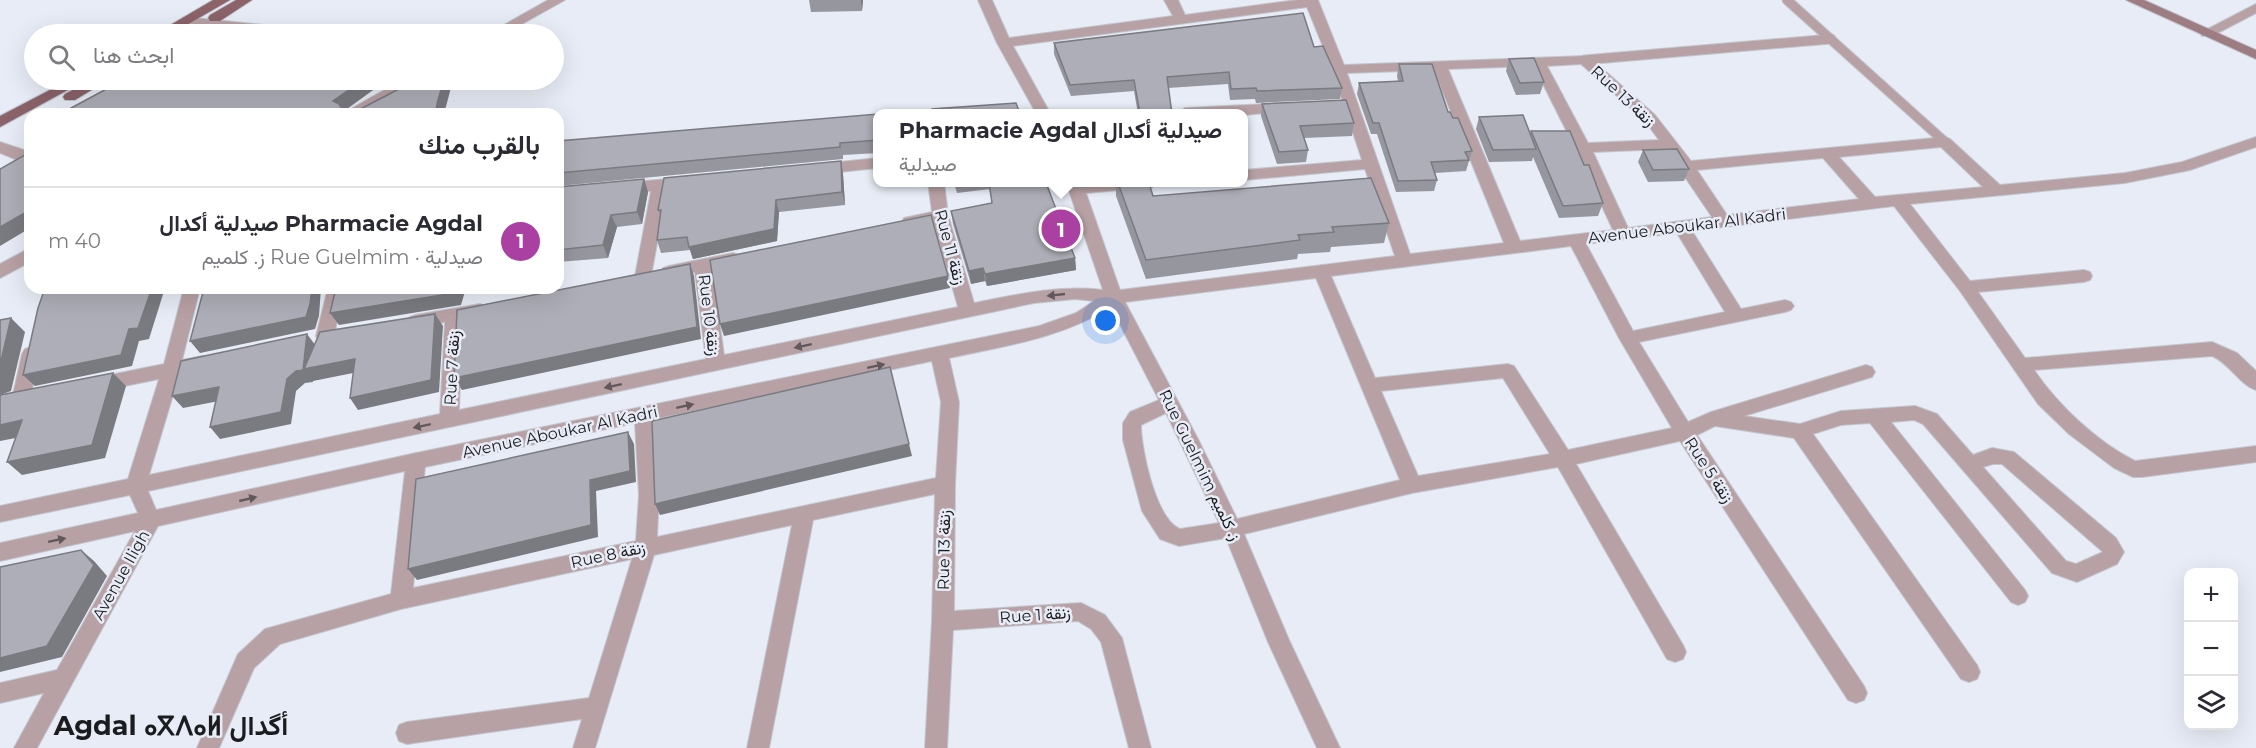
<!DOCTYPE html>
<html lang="ar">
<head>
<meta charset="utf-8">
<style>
  :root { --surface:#fff; --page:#f2f2f3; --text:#2b2b33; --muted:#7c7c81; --line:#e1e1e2; --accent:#aa40a2 }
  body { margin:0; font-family:Montserrat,Vazirmatn,"Noto Sans Tifinagh",sans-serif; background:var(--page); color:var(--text); direction:rtl }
  .controls { position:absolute; right:18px; bottom:18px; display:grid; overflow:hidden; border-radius:12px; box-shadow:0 6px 24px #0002 }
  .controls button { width:54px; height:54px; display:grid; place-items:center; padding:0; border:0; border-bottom:2px solid var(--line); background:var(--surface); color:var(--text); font:30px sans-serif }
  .you { position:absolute; left:1106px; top:321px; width:21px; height:21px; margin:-15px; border:4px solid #fff; border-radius:50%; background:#1a73e8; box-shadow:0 0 0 9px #1a73e833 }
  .badge { display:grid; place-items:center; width:39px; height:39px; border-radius:50%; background:var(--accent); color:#fff; font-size:20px; font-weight:700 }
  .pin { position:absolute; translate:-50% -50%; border:3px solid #fff; box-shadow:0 2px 6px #0006 }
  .popup { position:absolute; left:873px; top:109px; width:375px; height:78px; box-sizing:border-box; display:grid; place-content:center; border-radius:12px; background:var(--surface); filter:drop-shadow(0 2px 4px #0005); font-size:20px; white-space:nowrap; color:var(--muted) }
  .popup b { font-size:22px; color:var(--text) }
  .popup::after { content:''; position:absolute; left:50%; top:100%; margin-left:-12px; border:12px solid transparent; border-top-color:var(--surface) }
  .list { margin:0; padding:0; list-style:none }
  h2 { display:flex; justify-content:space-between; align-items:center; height:78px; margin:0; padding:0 24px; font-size:26px }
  h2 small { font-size:20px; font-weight:400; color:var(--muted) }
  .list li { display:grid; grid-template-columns:39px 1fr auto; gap:18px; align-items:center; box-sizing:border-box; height:108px; padding:0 24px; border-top:2px solid var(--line) }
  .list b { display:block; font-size:22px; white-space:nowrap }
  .list p { margin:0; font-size:20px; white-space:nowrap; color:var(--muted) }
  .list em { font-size:20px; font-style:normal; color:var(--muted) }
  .icon { flex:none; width:33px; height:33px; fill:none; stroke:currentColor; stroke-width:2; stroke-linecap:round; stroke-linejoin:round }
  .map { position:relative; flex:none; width:2256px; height:748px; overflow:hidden; direction:ltr }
  .search { position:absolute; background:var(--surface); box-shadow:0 6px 24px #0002; left:24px; top:24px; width:540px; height:66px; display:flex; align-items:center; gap:15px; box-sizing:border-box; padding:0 21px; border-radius:33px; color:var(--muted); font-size:22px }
  .panel { position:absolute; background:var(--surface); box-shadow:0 6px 24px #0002; left:24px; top:108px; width:540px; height:186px; border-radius:18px; direction:rtl }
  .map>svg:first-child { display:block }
</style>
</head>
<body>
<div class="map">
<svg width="2256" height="748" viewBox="0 0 2256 748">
  <rect width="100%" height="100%" fill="#e7ecf6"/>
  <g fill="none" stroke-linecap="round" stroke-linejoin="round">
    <g stroke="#c2c7cf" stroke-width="11">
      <g id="service">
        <polyline points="1787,0 1945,142"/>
        <polyline points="1584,60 1831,39"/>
      </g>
    </g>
    <g stroke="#c2c7cf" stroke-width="2">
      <g id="minor">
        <polygon points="548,0 565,0 504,34 488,34"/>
        <path d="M978,0H992L1009,38L1173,16L1164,0H1178L1185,15L1297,0H1318L1344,65L1584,56L1589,57L1655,115L1691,161L1945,137L1950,139L2000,185L2125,173L2182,162L2256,137V147L2190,170L2125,183L1910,204L1970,281L2084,270L2090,272L2092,276L2090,280L2084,282L1978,292L2025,358L2212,342L2237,353L2256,371V390C2240,385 2229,363 2212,356L2034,370C2058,405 2097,442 2135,461L2256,446V462L2142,477H2133L2114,468L2069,434L2038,404L1960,291L1894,206L1692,231L1741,309L1785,300L1791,302L1794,306L1791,310L1785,312L1639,342L1688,422L1711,412L1866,365L1872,367L1875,372L1872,377L1744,416L1800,424L1841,411L1915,406L1937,414L1973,455L1992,448L2014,452L2116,538L2124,552L2117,564L2077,582L2052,573L1923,424L1914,420L1891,422L2025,590L2028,596L2025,602L2018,605L2011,602L1870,423L1841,425L1813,434L1977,665L1980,672L1977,679L1969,682L1961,679L1794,438L1715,426L1697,435L1864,686L1867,693L1864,700L1856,703L1848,700L1680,441L1576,464L1683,645L1686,652L1683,659L1675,662L1667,659L1558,467L1412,493L1244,534L1289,640L1340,748H1317L1268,642L1226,538L1179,546L1160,539L1142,511L1123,440V423L1130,412L1159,400L1111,307C1062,338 1005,346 949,358L959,402L955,484L954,611L1081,603L1105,615L1122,638L1151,748H1129L1101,642L1091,629L1078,621L953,630L947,748H925L932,621L935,494L813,520L769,748H747L792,525L654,555L595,748H573L582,719L407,744L399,741L396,733L399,725L407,722L589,698L632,559L401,609L280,644L254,668L219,748H197L238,654L265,629L391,594L405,471L158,526L37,748H14L44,693L0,703V683L57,670L135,531L0,561V543L138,513L130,495L0,522V506L128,479L159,379L95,392L89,390L86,385L89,380L95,378L164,364L184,288H200L182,360L203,356L209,358L212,363L209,368L179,375L149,475L440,414L445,322L416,327L410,325L407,321L410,317L416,315L480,304L486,306L489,310L486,314L462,319L459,410L706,359L695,272L669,278L663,276L661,272L663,268L669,266L733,253L739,255L741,259L739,263L712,269L724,355L958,307L934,222L910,227L904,226L902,222L904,218L932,212L928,182H944L948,215L974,303C1018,294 1059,285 1103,290L1066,182H1160L1153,187L1086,193L1120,290L1395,256L1365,169L1244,180V170L1362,160L1332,69L1307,7L1013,46L1050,113H1036L997,43ZM1581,64L1645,121L1659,140L1588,143L1547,66ZM1534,66L1575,148L1613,230L1520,241L1448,69ZM1434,70L1504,243L1410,254L1347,73ZM1941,147L1983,187L1875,197L1839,157ZM1666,149L1712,217L1628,228L1593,152ZM1823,158L1859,199L1727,215L1697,170ZM1677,233L1725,312L1633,331L1586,244ZM1571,246L1619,338L1672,428L1568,450L1514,366L1508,364L1375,378L1331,276ZM1316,278L1400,480L1237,519L1198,439L1125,302ZM1075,299L1094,301L1076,313L1039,326L416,453L156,510L148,491L1034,303ZM932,361L941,402L936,478L657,537L659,495L654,419ZM1503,378L1550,454L1418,476L1381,391ZM1166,413L1219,523L1180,529C1156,520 1141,449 1141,425ZM635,423L639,495L636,541L413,588L425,467ZM1993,464H2002L2103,552L2076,564L2066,561L1983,467Z"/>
        <polygon points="2256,4 2256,13 2212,36 2202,36 2200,33"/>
        <path d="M185,17L312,30L319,34C281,38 218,33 180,24L178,21Z"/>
        <polygon points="402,80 419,80 360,114 342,114"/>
        <polygon points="1285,103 1292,108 1290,111 1244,115 1178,113 1185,108"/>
        <polygon points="0,142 30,152 30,162 15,159 0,153"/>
        <polygon points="878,158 878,168 820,174 812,169 820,164"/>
        <polygon points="688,177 696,182 694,186 667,189 651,276 649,280 637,280 635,276 651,191 623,193 615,188 623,183"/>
        <polygon points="30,248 30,262 0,278 0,264"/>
        <polygon points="328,288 344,288 334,336 331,341 325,342 319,341 316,336"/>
        <polygon points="31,347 37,349 40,354 30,399 27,404 21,406 15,404 12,399 22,354 25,349"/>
      </g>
    </g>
    <g stroke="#c2c7cf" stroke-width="2">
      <polygon id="secondary" points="2126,0 2144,0 2256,50 2256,59"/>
    </g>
    <g stroke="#c2c7cf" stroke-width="2">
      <g id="primary">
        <polygon points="213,0 230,0 171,34 155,34"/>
        <polygon points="236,0 252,0 220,21 210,21 208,18 210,15"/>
        <polygon points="69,80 86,80 0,127 0,116"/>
        <polygon points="91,80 108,80 75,100 65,100 63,97 65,94"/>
      </g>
    </g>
    <use href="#service" stroke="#b8a1a4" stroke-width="9"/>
    <use href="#minor" fill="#b8a1a4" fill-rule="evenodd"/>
    <use href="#secondary" fill="#9e7d82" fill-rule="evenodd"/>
    <use href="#primary" fill="#8b6369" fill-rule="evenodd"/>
  </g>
  <g fill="#96969e">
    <polygon points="809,0 863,0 862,11 811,12"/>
    <polygon points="1054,43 1314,47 1342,88 1340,99 1256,103 1255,99 1230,100 1228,84 1168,88 1172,114 1138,114 1134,91 1071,96 1054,54"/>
    <polygon points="1509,59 1544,82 1540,94 1516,95 1506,71"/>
    <polygon points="1399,64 1448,112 1453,118 1472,151 1466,171 1435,173 1437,180 1434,191 1396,192 1377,134 1371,134 1357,94 1359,83 1398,81 1397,76"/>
    <polygon points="1262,104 1354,123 1352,136 1304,138 1308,150 1306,162 1277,164 1261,116"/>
    <polygon points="878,114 878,153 843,155 843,159 558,186 558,141"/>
    <polygon points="1479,117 1530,134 1531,131 1584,165 1603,203 1598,216 1559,218 1533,157 1532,161 1489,162 1476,129"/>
    <polygon points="1643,150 1689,169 1684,181 1648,182 1638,162"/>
    <polygon points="841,161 843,174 845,205 779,212 777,241 693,259 690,250 661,253 657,240 660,215 658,210"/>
    <polygon points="644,179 648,192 642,224 617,227 608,258 558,262 558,187"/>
    <polygon points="954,183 1046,183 1075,258 1076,270 987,286 985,281 971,284 953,224 951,211 992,203 990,189 957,193"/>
    <polygon points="1116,183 1149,183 1153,196 1389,223 1384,243 1331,247 1330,252 1298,254 1297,259 1146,279 1116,196"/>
  </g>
  <g fill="#7a7a81">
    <polygon points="861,0 863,0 862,11"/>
    <polygon points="363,80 387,80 340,114 333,101"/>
    <polygon points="444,80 453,80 444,114 435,114 438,100"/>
    <polygon points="841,161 843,174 845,205 842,192"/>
    <polygon points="644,179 648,192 642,224 637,212"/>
    <polygon points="776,200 779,212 777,241 693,259 689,247"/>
    <polygon points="30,210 30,228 0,246 0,227"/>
    <polygon points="611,215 617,227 608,258 603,245"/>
    <polygon points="1075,258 1076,270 987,286 985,274"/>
    <polygon points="690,264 694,276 701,339 462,390 454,378"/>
    <polygon points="983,268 985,281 971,284 969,271"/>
    <polygon points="948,276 950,288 724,336 720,324"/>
    <polygon points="152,288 165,288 149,339 139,341 132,366 35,386 23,375 129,329"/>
    <polygon points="312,288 321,288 319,316 315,329 200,353 190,341"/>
    <polygon points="456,288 466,288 461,305 339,325 330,313"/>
    <polygon points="435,314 443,326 439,392 358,410 350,398"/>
    <polygon points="11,318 25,332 11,391 0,395 0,365"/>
    <polygon points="307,334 316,346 355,359 363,371 313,381 313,382 305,383 296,391 291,424 220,439 210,427 287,379"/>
    <polygon points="113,373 126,386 105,458 22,475 7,462"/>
    <polygon points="219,387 229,399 183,408 172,396"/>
    <polygon points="22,420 36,434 0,441 0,425"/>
    <polygon points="628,432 634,444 636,482 596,491 598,537 417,580 408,569"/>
    <polygon points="909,444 912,456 660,515 655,504"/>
    <polygon points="81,550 94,561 107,576 62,657 0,672 0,658"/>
  </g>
  <g fill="#aeaeb8" stroke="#7a7a81" stroke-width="1.5">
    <polygon points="1303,13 1314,47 1323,46 1342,88 1257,91 1256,88 1231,89 1229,72 1167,77 1172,114 1140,114 1134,80 1070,85 1054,43"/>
    <polygon points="213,27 275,34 200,34"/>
    <polygon points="1534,58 1544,82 1520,83 1509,59"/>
    <polygon points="1399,64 1432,64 1448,112 1450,112 1453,118 1458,118 1472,151 1465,152 1469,160 1431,162 1437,180 1398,181 1379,123 1373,123 1359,83 1403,81"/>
    <polygon points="123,80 363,80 333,101 339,104 345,114 60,114"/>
    <polygon points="416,80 444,80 438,100 435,114 351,114"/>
    <polygon points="1346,100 1354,123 1300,126 1308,150 1279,152 1262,104"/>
    <polygon points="1016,103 1020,114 933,114 932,109"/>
    <polygon points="878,114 878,140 840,143 840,147 558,173 558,141"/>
    <polygon points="1523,115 1536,149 1493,150 1479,117"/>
    <polygon points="1531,131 1570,131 1584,165 1589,165 1603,203 1563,206"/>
    <polygon points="1677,149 1689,169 1653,170 1643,150"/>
    <polygon points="30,152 30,210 0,227 0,169"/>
    <polygon points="841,161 842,192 776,200 774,229 689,247 687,237 657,240 661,210 658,210 664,178"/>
    <polygon points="1371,178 1389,223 1332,227 1334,232 1298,235 1300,240 1146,260 1118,183 1149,183 1153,196"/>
    <polygon points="644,179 637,212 611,215 603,245 558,250 558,187"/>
    <polygon points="989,183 1046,183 1075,258 985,274 983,268 969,271 951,211 992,203"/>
    <polygon points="931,215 948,276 720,324 710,260"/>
    <polygon points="690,264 697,327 454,378 457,310"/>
    <polygon points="45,288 152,288 138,328 129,329 121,355 23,375 38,308"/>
    <polygon points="204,288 312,288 310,304 306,317 190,341"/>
    <polygon points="337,288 456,288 454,293 330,313 334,296"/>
    <polygon points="435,314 431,380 350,398 355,359 304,369 320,332"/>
    <polygon points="11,318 0,365 0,320"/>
    <polygon points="307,334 303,370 296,371 287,379 281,412 210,427 219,387 172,396 181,361"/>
    <polygon points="890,367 909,444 655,504 652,421"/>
    <polygon points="113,373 92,445 7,462 22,420 0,425 0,395"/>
    <polygon points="628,432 630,471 590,480 591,525 408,569 416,479"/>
    <polygon points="81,550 94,565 47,646 0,658 0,567"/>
  </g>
  <defs><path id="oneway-solid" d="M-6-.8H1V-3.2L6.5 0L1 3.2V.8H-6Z" transform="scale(1.5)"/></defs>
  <g fill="#61585b">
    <use href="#oneway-solid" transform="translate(1056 295) rotate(174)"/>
    <use href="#oneway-solid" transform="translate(803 346) rotate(168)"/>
    <use href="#oneway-solid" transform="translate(876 366) rotate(-12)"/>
    <use href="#oneway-solid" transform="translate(613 386) rotate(168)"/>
    <use href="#oneway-solid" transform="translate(685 406) rotate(-12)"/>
    <use href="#oneway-solid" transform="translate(422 426) rotate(168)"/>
    <use href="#oneway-solid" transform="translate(248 499) rotate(-13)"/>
    <use href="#oneway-solid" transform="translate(57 540) rotate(-12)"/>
  </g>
  <g text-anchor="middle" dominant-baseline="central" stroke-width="5" stroke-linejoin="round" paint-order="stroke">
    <g font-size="16" fill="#1a1c1f" stroke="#e7ecf6">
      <text transform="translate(1623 96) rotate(43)">Rue 13 زنقة</text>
      <text transform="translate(1687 226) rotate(-7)">Avenue Aboukar Al Kadri</text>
      <text transform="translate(950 247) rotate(75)">Rue 11 زنقة</text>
      <text transform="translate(709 315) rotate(83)">Rue 10 زنقة</text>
      <text transform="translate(452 368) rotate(-87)">Rue 7 زنقة</text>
      <text transform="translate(560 432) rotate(-12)">Avenue Aboukar Al Kadri</text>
      <text transform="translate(1200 465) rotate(64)">Rue Guelmim ز. كلميم</text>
      <text transform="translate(1709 470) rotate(57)">Rue 5 زنقة</text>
      <text transform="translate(944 550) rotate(-89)">Rue 13 زنقة</text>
      <text transform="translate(608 555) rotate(-12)">Rue 8 زنقة</text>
      <text transform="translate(121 575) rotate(-61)">Avenue Iligh</text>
      <text transform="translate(1035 615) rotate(-4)">Rue 1 زنقة</text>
    </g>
    <g font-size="27" font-weight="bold" fill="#1a1c1f" stroke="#e7ecf6">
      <text x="171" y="725">Agdal ⴰⴳⴷⴰⵍ أگدال</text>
    </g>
  </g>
</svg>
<div class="controls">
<button>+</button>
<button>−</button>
<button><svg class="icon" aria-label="layers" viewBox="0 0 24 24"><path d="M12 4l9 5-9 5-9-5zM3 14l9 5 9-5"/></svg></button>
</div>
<div class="you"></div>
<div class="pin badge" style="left:1061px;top:229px">1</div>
<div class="popup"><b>Pharmacie Agdal صيدلية أكدال</b>صيدلية</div>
<div class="search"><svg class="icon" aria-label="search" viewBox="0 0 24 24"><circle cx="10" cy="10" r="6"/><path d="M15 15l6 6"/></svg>ابحث هنا</div>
<section class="panel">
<h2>بالقرب منك<small></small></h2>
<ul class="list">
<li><span class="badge">1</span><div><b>Pharmacie Agdal صيدلية أكدال</b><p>صيدلية · Rue Guelmim ز. كلميم</p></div><em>40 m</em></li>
</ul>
</section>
</div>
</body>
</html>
